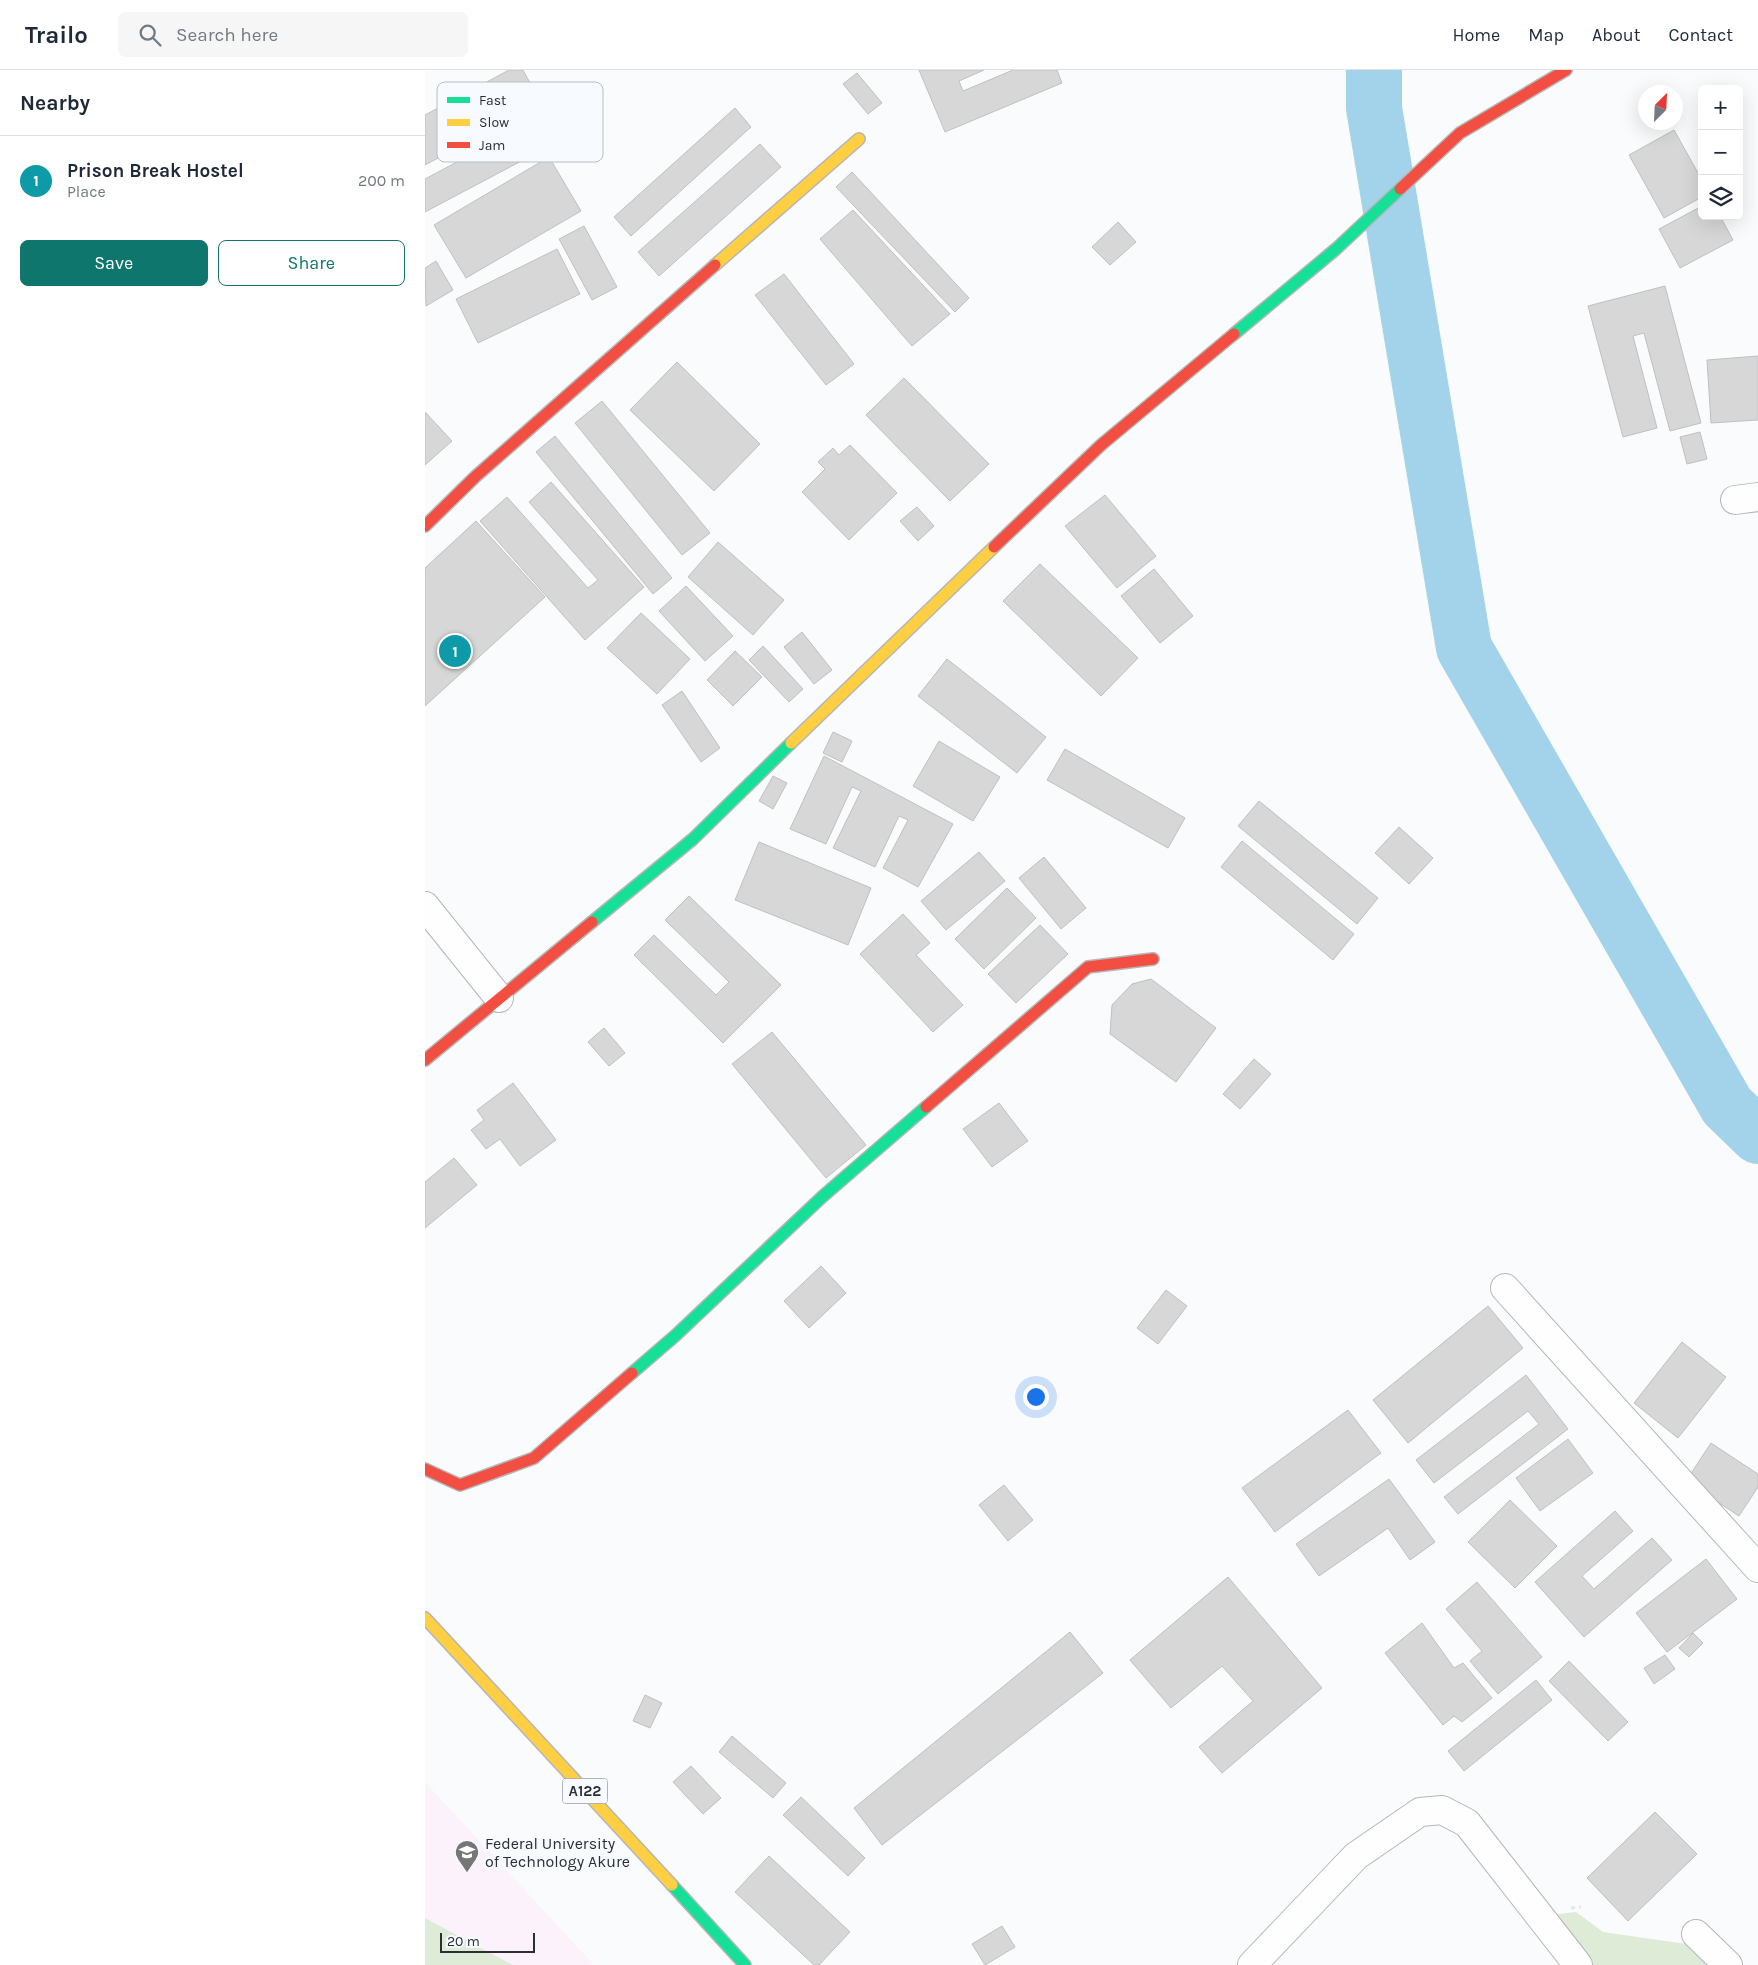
<!DOCTYPE html>
<html lang="en">
<head>
<meta charset="utf-8">
<style>
  :root { --surface:#fff; --page:#f6f6f7; --text:#1f2937; --muted:#747a83; --line:#e0e1e3; --accent:#0f766e }
  body { margin:0; font-family:Karla,sans-serif; background:var(--page); color:var(--text) }
  .controls { position:absolute; right:15px; top:15px; display:grid; overflow:hidden; border-radius:8px; box-shadow:0 5px 20px #0002 }
  .controls button { width:45px; height:45px; display:grid; place-items:center; padding:0; border:0; border-bottom:1px solid var(--line); background:var(--surface); color:var(--text); font:25px sans-serif }
  .compass { position:absolute; left:1213px; top:15px; width:45px; height:45px; border-radius:50%; background:var(--surface); box-shadow:0 5px 20px #0002; rotate:24deg }
  .scale { position:absolute; left:15px; bottom:12px; width:95px; box-sizing:border-box; padding-left:5px; border:2px solid #2c2e31; border-top:0; font-size:14px; line-height:18px; white-space:nowrap; color:#2c2e31; -webkit-text-stroke:4px #f7fbff; paint-order:stroke }
  .you { position:absolute; left:610px; top:1326px; width:18px; height:18px; margin:-12px; border:4px solid #fff; border-radius:50%; background:#1a73e8; box-shadow:0 0 0 8px #1a73e833 }
  .badge { display:grid; place-items:center; width:32px; height:32px; border-radius:50%; background:var(--accent); color:#fff; font-size:16px; font-weight:700 }
  .pin { position:absolute; translate:-50% -50%; border:2px solid #fff; box-shadow:0 1px 5px #0006 }
  .list { margin:0; padding:0; list-style:none }
  h2 { display:flex; justify-content:space-between; align-items:center; height:65px; margin:0; padding:0 20px; font-size:21px }
  h2 small { font-size:16px; font-weight:400; color:var(--muted) }
  .list li { display:grid; grid-template-columns:32px 1fr auto; gap:15px; align-items:center; box-sizing:border-box; height:90px; padding:0 20px; border-top:1px solid var(--line) }
  .list b { display:block; font-size:19px; white-space:nowrap }
  .list p { margin:0; font-size:16px; white-space:nowrap; color:var(--muted) }
  .list em { font-size:16px; font-style:normal; color:var(--muted) }
  .actions { display:flex; gap:10px; padding:15px 20px }
  .actions a { flex:1; padding:11px 0; border:1px solid var(--accent); border-radius:8px; text-align:center; font-size:18px; color:var(--accent) }
  .actions .main { background:var(--accent); color:#fff }
  .icon { flex:none; width:28px; height:28px; fill:none; stroke:currentColor; stroke-width:2; stroke-linecap:round; stroke-linejoin:round }
  .map { position:relative; flex:none; width:1333px; height:1895px; overflow:hidden }
  header { display:flex; align-items:center; gap:30px; box-sizing:border-box; height:70px; padding:0 25px; background:var(--surface); border-bottom:1px solid var(--line) }
  header strong { font-size:24px }
  nav { display:flex; gap:28px; margin-inline-start:auto; font-size:18px }
  .search { width:350px; height:45px; background:var(--page); display:flex; align-items:center; gap:12px; box-sizing:border-box; padding:0 18px; border-radius:8px; color:var(--muted); font-size:19px }
  main { display:flex }
  aside { flex:1; background:var(--surface) }
  .map>svg:first-child { display:block }
</style>
</head>
<body>
<header>
<strong>Trailo</strong>
<div class="search"><svg class="icon" aria-label="search" viewBox="0 0 24 24"><circle cx="10" cy="10" r="6"/><path d="M15 15l6 6"/></svg>Search here</div>
<nav><a>Home</a><a>Map</a><a>About</a><a>Contact</a></nav>
</header>
<main>
<aside>
<h2>Nearby<small></small></h2>
<ul class="list">
<li><span class="badge" style="background:#0f9aa8">1</span><div><b>Prison Break Hostel</b><p>Place</p></div><em>200 m</em></li>
</ul>
<div class="actions"><a class="main">Save</a><a>Share</a></div>
</aside>
<div class="map">
<svg width="1333" height="1895" viewBox="0 0 1333 1895">
  <rect width="100%" height="100%" fill="#f9fbfd"/>
  <polygon fill="#fbf2fc" points="0,1712 169,1895 0,1895"/>
  <g fill="#deebd6">
    <polygon points="1151,1842 1178,1862 1268,1875 1291,1895 1165,1895 1125,1845"/>
    <polygon points="0,1848 88,1895 0,1895"/>
  </g>
  <g fill="none" stroke-linecap="round" stroke-linejoin="round">
    <polyline stroke="#a3d2eb" stroke-width="56" points="949,0 949,38 1039,578 1302,1036 1333,1066"/>
  </g>
  <g fill="#d8d7d7" stroke="#c1c0c0">
    <polygon points="84,0 98,0 136,70 0,142 0,109 90,61 84,50 0,95 0,45"/>
    <polygon points="494,0 559,0 534,11 538,21 588,0 632,0 637,13 520,62"/>
    <polygon points="432,3 457,33 443,44 418,14"/>
    <polygon points="310,38 326,57 206,166 189,147"/>
    <polygon points="1249,60 1277,110 1277,127 1239,148 1204,85"/>
    <polygon points="335,74 356,97 234,206 213,182"/>
    <polygon points="124,87 156,141 41,208 9,155"/>
    <polygon points="427,102 544,228 530,242 411,117"/>
    <polygon points="1277,136 1277,146 1295,146 1308,170 1255,198 1234,159"/>
    <polygon points="428,140 525,244 487,276 395,169"/>
    <polygon points="693,152 711,172 685,195 667,177"/>
    <polygon points="159,156 192,217 167,230 134,169"/>
    <polygon points="132,179 155,224 53,273 31,229"/>
    <polygon points="11,191 28,220 1,236 0,198"/>
    <polygon points="359,204 429,294 401,315 330,225"/>
    <polygon points="1240,216 1276,353 1245,361 1219,263 1208,266 1232,358 1198,367 1163,236"/>
    <polygon points="1333,286 1333,350 1286,353 1282,290"/>
    <polygon points="252,292 335,374 289,421 205,340"/>
    <polygon points="479,308 564,394 525,431 441,345"/>
    <polygon points="177,331 285,463 257,485 150,353"/>
    <polygon points="0,342 27,371 0,395"/>
    <polygon points="1275,362 1282,389 1262,394 1255,367"/>
    <polygon points="130,366 247,508 228,524 111,382"/>
    <polygon points="425,375 472,423 424,470 377,422 400,399 393,392 408,378 414,385"/>
    <polygon points="126,412 219,517 160,570 55,451 82,427 163,518 173,510 104,432"/>
    <polygon points="680,425 731,486 692,518 640,456"/>
    <polygon points="492,437 509,456 493,471 475,451"/>
    <polygon points="51,451 120,527 0,636 0,498"/>
    <polygon points="293,472 359,530 328,565 263,507"/>
    <polygon points="615,494 713,588 676,626 578,531"/>
    <polygon points="729,499 768,546 735,573 696,526"/>
    <polygon points="261,516 308,566 280,591 234,541"/>
    <polygon points="216,543 265,589 232,624 182,578"/>
    <polygon points="377,562 407,600 389,614 359,577"/>
    <polygon points="338,576 378,619 364,632 324,590"/>
    <polygon points="310,581 337,607 308,636 282,610"/>
    <polygon points="522,589 621,667 592,703 493,626"/>
    <polygon points="257,621 295,678 276,692 237,635"/>
    <polygon points="408,662 427,671 417,692 398,683"/>
    <polygon points="514,671 575,707 548,751 488,716"/>
    <polygon points="640,679 760,748 743,778 622,710"/>
    <polygon points="399,686 528,754 493,817 458,798 483,750 474,746 450,797 408,778 436,721 427,717 401,774 365,759"/>
    <polygon points="348,706 362,713 348,739 334,731"/>
    <polygon points="834,731 953,828 932,854 813,756"/>
    <polygon points="974,757 1008,788 984,814 950,783"/>
    <polygon points="817,771 929,864 908,890 796,797"/>
    <polygon points="334,772 446,818 423,875 310,830"/>
    <polygon points="554,782 580,811 521,860 496,831"/>
    <polygon points="619,787 661,838 636,859 594,808"/>
    <polygon points="582,818 611,848 559,899 530,869"/>
    <polygon points="264,826 356,915 298,973 209,885 229,865 291,925 304,912 240,850"/>
    <polygon points="478,844 505,873 491,885 538,935 508,962 435,884"/>
    <polygon points="615,855 643,884 591,933 563,904"/>
    <polygon points="726,909 791,958 751,1012 685,964 687,935 707,914"/>
    <polygon points="179,958 200,983 184,996 163,972"/>
    <polygon points="347,962 441,1075 401,1108 307,994"/>
    <polygon points="829,989 846,1004 815,1039 798,1024"/>
    <polygon points="88,1013 131,1070 95,1096 75,1069 61,1079 46,1060 59,1050 52,1040"/>
    <polygon points="574,1033 603,1071 567,1097 538,1059"/>
    <polygon points="29,1088 52,1115 0,1158 0,1112"/>
    <polygon points="396,1196 421,1223 384,1258 359,1231"/>
    <polygon points="741,1220 762,1236 733,1274 712,1258"/>
    <polygon points="1063,1236 1098,1278 983,1373 948,1330"/>
    <polygon points="1257,1272 1301,1307 1253,1368 1209,1333"/>
    <polygon points="1101,1305 1143,1359 1033,1444 1019,1427 1114,1354 1103,1341 1009,1413 991,1390"/>
    <polygon points="923,1340 956,1383 850,1462 817,1418"/>
    <polygon points="1143,1369 1168,1403 1115,1441 1091,1408"/>
    <polygon points="1286,1373 1333,1404 1333,1417 1314,1446 1261,1411"/>
    <polygon points="964,1409 1010,1472 985,1490 963,1458 894,1506 871,1474"/>
    <polygon points="579,1415 608,1450 583,1471 554,1435"/>
    <polygon points="1085,1430 1132,1476 1090,1518 1043,1472"/>
    <polygon points="1190,1441 1208,1461 1157,1506 1169,1519 1227,1468 1247,1490 1159,1567 1110,1512"/>
    <polygon points="1281,1489 1312,1529 1242,1582 1211,1543"/>
    <polygon points="803,1507 897,1618 797,1703 774,1677 828,1631 797,1596 746,1638 705,1590"/>
    <polygon points="1052,1512 1117,1587 1073,1624 1045,1591 1057,1581 1021,1539"/>
    <polygon points="997,1553 1029,1598 1038,1593 1067,1628 1037,1652 1029,1646 1018,1655 960,1583"/>
    <polygon points="645,1562 678,1603 457,1775 429,1738"/>
    <polygon points="1268,1563 1278,1573 1264,1587 1254,1578"/>
    <polygon points="1240,1585 1250,1599 1229,1614 1219,1598"/>
    <polygon points="1144,1591 1203,1652 1183,1671 1124,1611"/>
    <polygon points="1111,1610 1127,1630 1039,1701 1023,1681"/>
    <polygon points="220,1625 237,1633 225,1658 208,1651"/>
    <polygon points="307,1666 361,1713 348,1728 294,1682"/>
    <polygon points="266,1696 296,1728 278,1744 248,1712"/>
    <polygon points="376,1727 440,1788 423,1806 358,1745"/>
    <polygon points="1230,1742 1272,1784 1203,1851 1162,1808"/>
    <polygon points="344,1786 425,1862 394,1895 389,1895 310,1822"/>
    <polygon points="577,1856 590,1877 560,1895 547,1874"/>
  </g>
  <g fill="none" stroke-linecap="round" stroke-linejoin="round">
    <g stroke="#b4b6b8" stroke-width="30">
      <g id="street">
        <polyline points="1310,430 1333,427"/>
        <polyline points="0,836 74,928"/>
        <polyline points="1080,1218 1333,1498"/>
        <polyline points="1271,1864 1303,1895"/>
        <polyline points="827,1895 931,1786 995,1742 1017,1740 1042,1753 1153,1895"/>
      </g>
    </g>
    <g stroke="#b4b6b8" stroke-width="14">
      <g id="fast">
        <polyline points="809,264 911,179 975,119"/>
        <polyline points="167,852 268,769 366,673"/>
        <polyline points="207,1303 251,1265 397,1127 501,1037"/>
        <polyline points="247,1815 320,1895"/>
      </g>
    </g>
    <g stroke="#b4b6b8" stroke-width="14">
      <g id="slow">
        <polyline points="290,195 434,69"/>
        <polyline points="366,673 569,477"/>
        <polyline points="0,1548 247,1815"/>
      </g>
    </g>
    <g stroke="#b4b6b8" stroke-width="14">
      <g id="jam">
        <polyline points="975,119 1035,63 1141,0"/>
        <polyline points="0,456 50,407 290,195"/>
        <polyline points="569,477 676,375 809,264"/>
        <polyline points="0,990 167,852"/>
        <polyline points="501,1037 663,897 728,889"/>
        <polyline points="0,1399 35,1415 109,1388 207,1303"/>
      </g>
    </g>
    <polyline stroke="#e5e7e7" stroke-width="3" stroke-dasharray="4 4" stroke-linecap="butt" points="1146,1838 1156,1837"/>
    <use href="#street" stroke="#fefeff" stroke-width="28"/>
    <use href="#fast" stroke="#16e098" stroke-width="11"/>
    <use href="#slow" stroke="#ffcf43" stroke-width="11"/>
    <use href="#jam" stroke="#f24e42" stroke-width="11"/>
  </g>
  <defs>
    <g id="university-pin" transform="scale(1.25)"><path d="M0 17L-7.5 6A9.5 9.5 0 1 1 7.5 6Z" fill="#747678" stroke="#f7fbff"/><path d="M0-5L7-2L0 1L-7-2ZM-4 1L0 2.5L4 1V4Q0 6-4 4Z" fill="#fff"/></g>
  </defs>
  <g fill-rule="evenodd">
    <use href="#university-pin" x="42" y="1782"/>
  </g>
  <g text-anchor="middle" dominant-baseline="central" stroke-width="5" stroke-linejoin="round" paint-order="stroke">
    <rect fill="#f7fbff" stroke="#696c6f" stroke-width="1" x="137.5" y="1708.5" width="45" height="25" rx="4"/>
    <g font-size="15" font-weight="bold" fill="#2c2e31">
      <text x="160" y="1721">A122</text>
    </g>
    <g font-size="16" fill="#2c2e31" stroke="#f7fbff" text-anchor="start">
      <text x="60" y="1773">Federal University<tspan x="60" dy="18">of Technology Akure</tspan></text>
    </g>
  </g>
  <rect x="12" y="12" width="166" height="80" rx="8" fill="#f7fbff" stroke="#babec1" stroke-width="1"/>
  <rect x="22" y="27" width="23" height="6" fill="#16e098"/>
  <rect x="22" y="49" width="23" height="7" fill="#ffcf43"/>
  <rect x="22" y="72" width="23" height="6" fill="#f24e42"/>
  <g font-size="14" fill="#2c2e31">
    <text x="54" y="35">Fast</text>
    <text x="54" y="57">Slow</text>
    <text x="54" y="80">Jam</text>
  </g>
</svg>
<div class="controls">
<button>+</button>
<button>−</button>
<button><svg class="icon" aria-label="layers" viewBox="0 0 24 24"><path d="M12 4l9 5-9 5-9-5zM3 14l9 5 9-5"/></svg></button>
</div>
<svg class="compass" viewBox="-18 -18 36 36"><path d="M0-13l5 13h-10z" fill="#e53935"/><path d="M0 13l5-13h-10z" fill="#747a83"/></svg>
<div class="scale">20 m</div>
<div class="you"></div>
<div class="pin badge" style="left:30px;top:581px;background:#0f9aa8">1</div>
</div>
</main>
</body>
</html>
